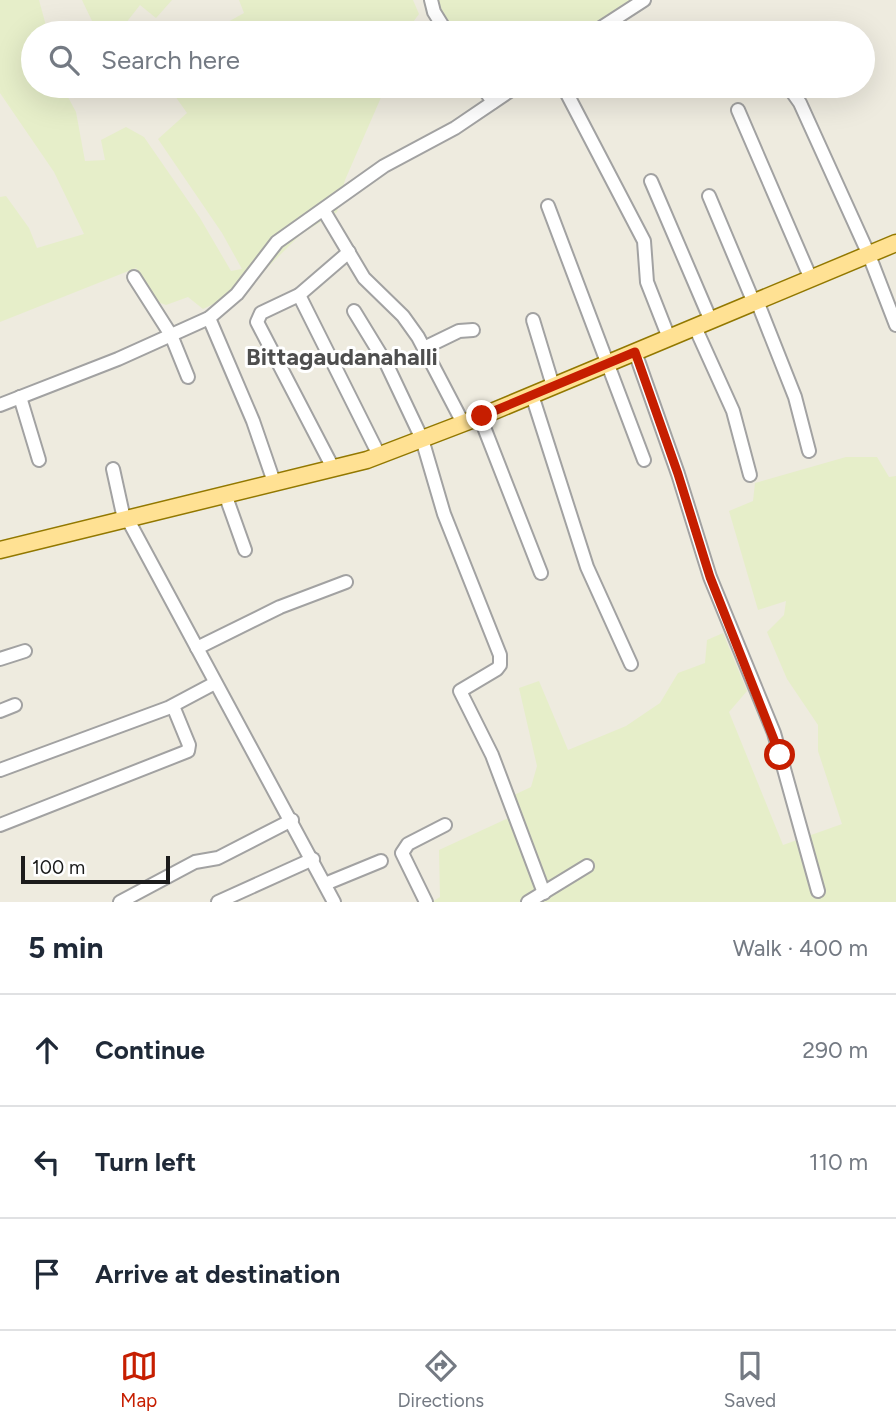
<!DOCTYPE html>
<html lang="en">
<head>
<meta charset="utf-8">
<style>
  :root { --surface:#fff; --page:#f6f6f7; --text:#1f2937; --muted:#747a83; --line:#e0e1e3; --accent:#c61e00 }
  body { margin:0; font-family:Figtree,sans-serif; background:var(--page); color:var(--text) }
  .scale { position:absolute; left:21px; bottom:18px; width:149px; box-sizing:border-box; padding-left:7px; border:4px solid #1b1b1b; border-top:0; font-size:19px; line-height:24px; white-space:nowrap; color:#1b1b1b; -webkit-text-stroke:5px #fff; paint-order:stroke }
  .stop { position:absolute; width:21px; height:21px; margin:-16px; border:5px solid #c61e00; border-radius:50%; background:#fff }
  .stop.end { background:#c61e00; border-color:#fff; box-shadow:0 2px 7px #0008 }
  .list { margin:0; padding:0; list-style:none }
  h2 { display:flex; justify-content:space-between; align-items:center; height:91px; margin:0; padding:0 28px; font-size:30px }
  h2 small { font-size:23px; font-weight:400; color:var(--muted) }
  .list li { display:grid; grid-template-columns:46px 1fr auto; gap:21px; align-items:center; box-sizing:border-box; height:112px; padding:0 28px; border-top:2px solid var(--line) }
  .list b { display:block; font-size:26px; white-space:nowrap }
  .list em { font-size:23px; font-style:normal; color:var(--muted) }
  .icon { flex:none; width:38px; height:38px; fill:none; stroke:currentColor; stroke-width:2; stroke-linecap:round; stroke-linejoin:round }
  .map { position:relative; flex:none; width:896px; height:902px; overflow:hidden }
  .search { position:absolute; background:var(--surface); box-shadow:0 7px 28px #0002; left:21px; right:21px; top:21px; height:77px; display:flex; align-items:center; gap:18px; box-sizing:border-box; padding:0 24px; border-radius:38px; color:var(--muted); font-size:26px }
  .sheet { height:427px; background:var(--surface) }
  nav { display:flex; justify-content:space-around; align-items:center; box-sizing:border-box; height:98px; border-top:2px solid var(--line); background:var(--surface); font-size:19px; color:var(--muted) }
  nav a { display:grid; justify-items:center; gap:4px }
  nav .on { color:var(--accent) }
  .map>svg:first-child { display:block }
</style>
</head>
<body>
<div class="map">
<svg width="896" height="902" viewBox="0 0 896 902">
  <rect width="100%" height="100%" fill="#eeebdf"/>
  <g fill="#e6eec9">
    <polygon points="0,0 39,0 48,33 33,33 33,86 62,86 76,112 85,161 105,160 101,140 126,127 144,137 200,218 231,271 242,269 222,233 158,139 187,113 168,86 386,86 345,180 337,212 301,234 247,288 203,309 188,297 166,305 158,302 136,268 0,322 0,197 6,196 29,228 37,248 84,234 54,172 0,93"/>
    <polygon points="82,0 172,0 156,18 140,5 118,33 105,33 93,23"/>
    <polygon points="239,0 413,0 419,14 405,33 208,33 244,13"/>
    <polygon points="437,0 637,0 587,33 454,33 434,2"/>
    <polygon points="846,457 877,457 889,477 896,476 896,902 432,902 440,897 439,850 519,813 514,795 531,787 537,766 519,688 539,681 568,750 626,726 660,703 678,673 705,663 707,640 723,633 747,691 729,712 783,845 842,824 818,751 818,725 787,679 767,632 784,615 786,601 758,610 729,511 753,501 755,483"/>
  </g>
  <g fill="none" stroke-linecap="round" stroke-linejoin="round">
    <g stroke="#a2a2a2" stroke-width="16">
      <g id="minor">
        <polyline points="431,0 434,12 447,33"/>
        <polyline points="593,33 644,0"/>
        <polyline points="482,86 493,102"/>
        <polyline points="563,86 644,241 647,282 669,338"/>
        <polyline points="788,86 800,103 869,255 896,325"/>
        <polyline points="738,110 811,279"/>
        <polyline points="651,181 711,321"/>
        <polyline points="709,196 754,303"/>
        <polyline points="548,206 644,460"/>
        <polyline points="324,211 364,278 403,316 418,337 463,423"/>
        <polyline points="134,277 171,335 188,377"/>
        <polyline points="299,295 379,455"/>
        <polyline points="757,301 795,397 809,451"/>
        <polyline points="354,311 387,365 422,439 444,514 500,655 500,665 497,669 460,691 492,755 544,893"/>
        <polyline points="209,318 253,421 274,482"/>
        <polyline points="533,320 553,386"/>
        <polyline points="695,327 733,411 750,475"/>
        <polyline points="424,348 459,331 473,330"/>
        <polyline points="635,352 678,474 710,577 774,733 818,891"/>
        <polyline points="532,395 587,567 631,664"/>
        <polyline points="20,397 39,460"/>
        <polyline points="0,405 118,359 209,318 237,294 277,242 384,166 455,128 517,86"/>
        <polyline points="480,417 541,573"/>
        <polyline points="333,468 257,322 261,313 299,295 349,252"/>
        <polyline points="113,469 124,519"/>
        <polyline points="225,494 245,550"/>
        <polyline points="127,518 334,902"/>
        <polyline points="197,648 280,607 346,582"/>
        <polyline points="0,659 25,651"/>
        <polyline points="0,711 15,705"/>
        <polyline points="0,770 168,708 215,683"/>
        <polyline points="0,825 188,751 189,745 173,706"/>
        <polyline points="325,884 381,861"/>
        <polyline points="120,902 195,862 218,858 292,820"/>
        <polyline points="218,902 313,859"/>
        <polyline points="426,902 402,853 408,844 445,825"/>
        <polyline points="528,902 587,866"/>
      </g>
    </g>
    <g stroke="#927800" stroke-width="19">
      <polyline id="major" points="0,550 367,460 482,416 896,243"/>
    </g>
    <use href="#minor" stroke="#fff" stroke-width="12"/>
    <use href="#major" stroke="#ffe193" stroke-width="16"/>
  </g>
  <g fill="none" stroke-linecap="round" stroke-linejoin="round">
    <polyline stroke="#c61e00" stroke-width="9" points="482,416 635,352 678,474 710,577 780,755"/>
  </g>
  <g text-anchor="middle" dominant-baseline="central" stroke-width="6" stroke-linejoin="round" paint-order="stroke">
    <g font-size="24" font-weight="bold" fill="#4e4e4e" stroke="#fff">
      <text x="342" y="356">Bittagaudanahalli</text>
    </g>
  </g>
</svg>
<div class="scale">100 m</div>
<div class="stop" style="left:780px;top:755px"></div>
<div class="stop end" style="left:482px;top:416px"></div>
<div class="search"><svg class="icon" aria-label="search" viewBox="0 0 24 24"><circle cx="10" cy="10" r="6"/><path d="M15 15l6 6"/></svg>Search here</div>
</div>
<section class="sheet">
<h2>5 min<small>Walk · 400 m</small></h2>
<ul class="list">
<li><svg class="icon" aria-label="ahead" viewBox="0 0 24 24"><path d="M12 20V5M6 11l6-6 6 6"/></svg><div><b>Continue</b></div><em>290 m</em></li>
<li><svg class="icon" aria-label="left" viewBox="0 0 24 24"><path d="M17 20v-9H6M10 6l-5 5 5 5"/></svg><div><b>Turn left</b></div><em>110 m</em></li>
<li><svg class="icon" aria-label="arrive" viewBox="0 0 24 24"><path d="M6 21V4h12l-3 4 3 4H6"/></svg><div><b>Arrive at destination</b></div></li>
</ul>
</section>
<nav>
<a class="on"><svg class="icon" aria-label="map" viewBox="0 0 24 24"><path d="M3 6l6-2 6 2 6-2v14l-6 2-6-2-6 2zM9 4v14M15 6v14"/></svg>Map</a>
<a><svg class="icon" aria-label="directions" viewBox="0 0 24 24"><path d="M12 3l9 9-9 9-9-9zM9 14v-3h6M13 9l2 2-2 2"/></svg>Directions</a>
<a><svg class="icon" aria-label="saved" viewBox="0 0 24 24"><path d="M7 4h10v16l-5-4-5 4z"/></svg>Saved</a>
</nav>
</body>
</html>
